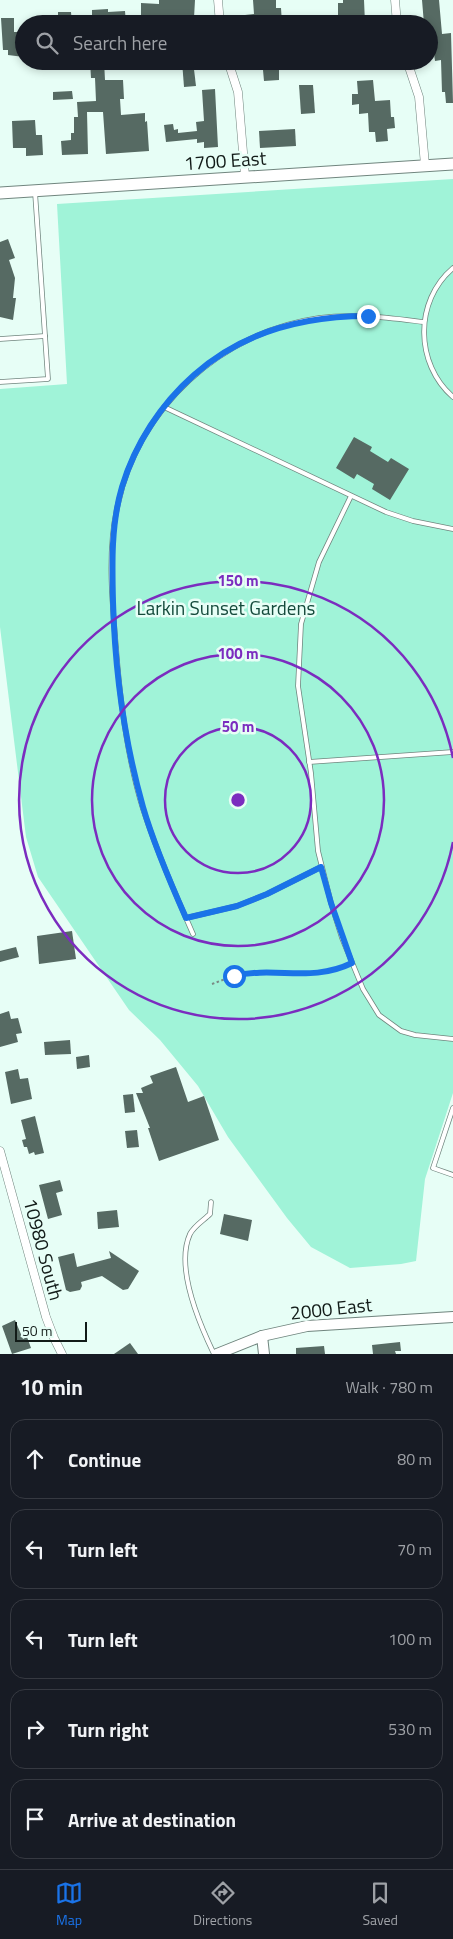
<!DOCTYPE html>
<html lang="en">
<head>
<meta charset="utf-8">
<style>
  :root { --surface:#171b24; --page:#20242c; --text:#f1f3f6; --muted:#9ea1a6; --line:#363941; --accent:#1a73e8 }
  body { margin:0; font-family:"Titillium Web",sans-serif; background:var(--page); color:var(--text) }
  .scale { position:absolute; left:15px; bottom:12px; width:72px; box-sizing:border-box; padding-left:5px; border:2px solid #121b18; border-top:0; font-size:14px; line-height:18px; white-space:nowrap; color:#121b18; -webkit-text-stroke:4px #e7fef6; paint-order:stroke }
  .stop { position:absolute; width:15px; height:15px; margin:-11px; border:4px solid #1a73e8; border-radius:50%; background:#fff }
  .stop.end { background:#1a73e8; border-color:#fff; box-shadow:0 1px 5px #0008 }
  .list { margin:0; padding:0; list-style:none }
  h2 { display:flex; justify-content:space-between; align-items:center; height:65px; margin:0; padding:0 20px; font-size:21px }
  h2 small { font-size:16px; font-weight:400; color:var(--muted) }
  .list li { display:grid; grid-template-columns:32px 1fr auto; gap:15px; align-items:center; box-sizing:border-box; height:80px; margin:0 10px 10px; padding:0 10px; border:1px solid var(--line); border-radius:15px }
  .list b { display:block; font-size:19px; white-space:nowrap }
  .list em { font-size:16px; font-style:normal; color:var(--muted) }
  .icon { flex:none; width:28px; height:28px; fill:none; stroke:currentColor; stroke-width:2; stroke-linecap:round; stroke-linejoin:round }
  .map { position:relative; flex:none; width:453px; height:1354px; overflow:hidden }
  .search { position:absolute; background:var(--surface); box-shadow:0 2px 8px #0003; left:15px; right:15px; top:15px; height:55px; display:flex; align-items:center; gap:12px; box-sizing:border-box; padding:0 18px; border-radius:28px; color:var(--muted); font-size:19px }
  .sheet { height:515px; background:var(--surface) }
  nav { display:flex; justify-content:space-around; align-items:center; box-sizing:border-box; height:70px; border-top:1px solid var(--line); background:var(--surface); font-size:14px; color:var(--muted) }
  nav a { display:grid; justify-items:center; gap:2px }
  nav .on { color:var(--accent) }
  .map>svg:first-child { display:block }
</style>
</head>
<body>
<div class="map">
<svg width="453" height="1354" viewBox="0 0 453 1354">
  <rect width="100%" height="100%" fill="#e7fef6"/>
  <polygon fill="#a0f3d8" points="453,179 453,1093 425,1179 416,1261 401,1264 350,1268 311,1247 287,1218 228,1137 198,1086 160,1040 129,1010 38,877 26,837 0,627 0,389 67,384 57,204"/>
  <g fill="#566a63">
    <polygon points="159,0 195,0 194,18 174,17 174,21 163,21 163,24 141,24 141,3 159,4"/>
    <polygon points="253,0 276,0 276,8 281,8 282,24 246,24 245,15 254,14"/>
    <polygon points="343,0 364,0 365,23 338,24 338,3 343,3"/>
    <polygon points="422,0 439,0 442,34 451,33 453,103 446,103 445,92 442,92 441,60 435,61 430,24 424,24"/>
    <polygon points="108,9 108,12 125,11 126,24 92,24 92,10"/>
    <polygon points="58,12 71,12 72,24 58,24"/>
    <polygon points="1,18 14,18 14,32 24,32 24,57 8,55 8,50 3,50"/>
    <polygon points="90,61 104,61 105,80 123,80 124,99 120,99 121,115 145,113 145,122 147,121 149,151 106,154 103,112 87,112 88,154 62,155 61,141 71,140 71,133 74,133 74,117 78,117 77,102 96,101 95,78 91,78"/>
    <polygon points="182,61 193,61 196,86 184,87"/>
    <polygon points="258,61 279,61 279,80 264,81 263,70 259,70"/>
    <polygon points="373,80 375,101 390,100 391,117 394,117 395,128 387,129 388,141 376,142 375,132 369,132 368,113 359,114 359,104 352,105 352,94 358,94 357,81"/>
    <polygon points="299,85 313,85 315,113 301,114"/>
    <polygon points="215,89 218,147 204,148 204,142 197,143 197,139 166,142 164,125 173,124 174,130 178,129 178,133 197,131 196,122 204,121 202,90"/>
    <polygon points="72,91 73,99 53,100 53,92"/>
    <polygon points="35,120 36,135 42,135 43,155 26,156 26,148 13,148 12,121"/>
    <polygon points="295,129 296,146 260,148 259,131"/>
    <polygon points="8,239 15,258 9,260 15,278 13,298 16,298 13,320 0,317 0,242"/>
    <polygon points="354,437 372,447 370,451 388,462 391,458 409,469 390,500 372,489 374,484 357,474 354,479 336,468"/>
    <polygon points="72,931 76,959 39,964 37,936"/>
    <polygon points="16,947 19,957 0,962 0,951"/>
    <polygon points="9,1011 11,1019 18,1018 22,1033 16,1034 18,1042 0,1047 0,1014"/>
    <polygon points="70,1040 71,1054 45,1055 44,1042"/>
    <polygon points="89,1055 90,1067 77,1069 76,1057"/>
    <polygon points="176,1067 188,1102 204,1096 219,1140 159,1161 148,1128 150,1128 136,1093 143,1093 141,1088 153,1083 150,1076"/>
    <polygon points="18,1069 20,1079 28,1078 32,1099 11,1104 5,1072"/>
    <polygon points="133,1094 135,1112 125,1113 123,1095"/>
    <polygon points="35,1116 44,1153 35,1155 34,1152 29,1154 27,1147 24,1147 22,1140 26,1139 21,1120"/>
    <polygon points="137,1130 139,1147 127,1148 125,1131"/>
    <polygon points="60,1180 63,1191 56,1193 62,1215 48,1219 39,1185"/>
    <polygon points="117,1210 119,1227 98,1229 97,1212"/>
    <polygon points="224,1214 252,1220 248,1241 220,1234"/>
    <polygon points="109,1251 139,1271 128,1289 123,1290 102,1276 81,1282 82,1286 80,1290 70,1292 66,1290 58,1257 74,1253 77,1267 111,1258"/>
    <polygon points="15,1320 23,1339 27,1337 31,1348 12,1354 2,1326"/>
    <polygon points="400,1342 401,1351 395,1351 396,1354 373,1354 372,1345"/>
    <polygon points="130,1343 138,1354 114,1354"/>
    <polygon points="324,1346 325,1354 296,1354 296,1348"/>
  </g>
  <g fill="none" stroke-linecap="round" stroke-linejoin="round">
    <g stroke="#70857e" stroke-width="5.5">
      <g id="service">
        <path d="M453,268C414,301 415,364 453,397"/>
        <polyline points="0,339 45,336"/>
        <polyline points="0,382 48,379 35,192"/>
        <polyline points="164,407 386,512 413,521 453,529"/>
        <polyline points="351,496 319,562 301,624 298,686 311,773 318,851 331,903 342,938 363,989 379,1015 401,1031 415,1035 453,1039"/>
        <polyline points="309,762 453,752"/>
        <polyline points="186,918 237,906 267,894 321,867"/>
        <path d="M193,934C175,893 157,852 143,809C127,757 120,701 116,647C112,600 107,549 118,504C139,407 221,332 319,318C354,313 389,318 424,322"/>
        <polyline points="453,1108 433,1168 453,1175"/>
        <path d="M211,1202L210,1214C204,1220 194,1226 190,1234C175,1267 199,1323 214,1354"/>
      </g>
    </g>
    <g stroke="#70857e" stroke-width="9">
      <g id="minor">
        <polyline points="218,0 220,24"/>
        <polyline points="395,0 397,24"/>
        <polyline points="228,61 238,92 245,176"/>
        <polyline points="407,61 419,97 425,165"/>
        <polyline points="0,1151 46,1317 54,1338 62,1354"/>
      </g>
    </g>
    <g stroke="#70857e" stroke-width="12">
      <g id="tertiary">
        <polyline points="262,1336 264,1354"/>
        <polyline points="217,1354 262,1336 307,1326 453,1317"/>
      </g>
    </g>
    <g stroke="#70857e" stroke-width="13">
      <polyline id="secondary" points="0,193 453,164"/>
    </g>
    <path stroke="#7a8a84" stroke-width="2" stroke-dasharray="2.5 2.5" stroke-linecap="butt" d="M212,984C223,980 234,975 246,973C279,969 314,982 346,966"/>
    <use href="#service" stroke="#fff" stroke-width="4"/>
    <use href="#minor" stroke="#fff" stroke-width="8"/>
    <use href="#tertiary" stroke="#fff" stroke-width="10"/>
    <use href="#secondary" stroke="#fff" stroke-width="11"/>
  </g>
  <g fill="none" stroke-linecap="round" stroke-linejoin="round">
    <path stroke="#1a73e8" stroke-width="6" d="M234,976C276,966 311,983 352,963L331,903L321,867L267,894L237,906L186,918C170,882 154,845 143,807C124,740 115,671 113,602C112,563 111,524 122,487C135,444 161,404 194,375C243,331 304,316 368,316"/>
  </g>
  <g fill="none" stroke="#7b2cbf" stroke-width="2.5">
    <circle cx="238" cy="800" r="73"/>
    <circle cx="238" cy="800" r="146"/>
    <path d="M453 842A219 219 0 1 1 453 758"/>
  </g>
  <g text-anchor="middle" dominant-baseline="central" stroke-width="5" stroke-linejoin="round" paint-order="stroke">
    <g font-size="19" fill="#121b18" stroke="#e7fef6">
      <text transform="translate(225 160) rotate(-4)">1700 East</text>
      <text transform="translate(44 1249) rotate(75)">10980 South</text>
      <text transform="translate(331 1308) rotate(-6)">2000 East</text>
    </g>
    <g font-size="19" fill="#144a3b" stroke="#e7fef6">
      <text x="226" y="607">Larkin Sunset Gardens</text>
    </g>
  </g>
  <circle cx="238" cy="800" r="8" fill="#7b2cbf" stroke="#e7fef6" stroke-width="2.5"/>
  <g font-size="15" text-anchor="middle" font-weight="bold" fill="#7b2cbf" stroke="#e7fef6" stroke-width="5" stroke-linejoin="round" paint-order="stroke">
    <text x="238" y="586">150 m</text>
    <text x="238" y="659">100 m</text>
    <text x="238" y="732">50 m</text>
  </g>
</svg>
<div class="scale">50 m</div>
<div class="stop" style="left:234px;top:976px"></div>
<div class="stop end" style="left:368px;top:316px"></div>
<div class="search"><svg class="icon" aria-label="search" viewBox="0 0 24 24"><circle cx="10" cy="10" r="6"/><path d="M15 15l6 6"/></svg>Search here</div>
</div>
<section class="sheet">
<h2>10 min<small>Walk · 780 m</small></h2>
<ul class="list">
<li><svg class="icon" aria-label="ahead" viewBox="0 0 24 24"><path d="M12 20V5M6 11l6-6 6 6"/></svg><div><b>Continue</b></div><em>80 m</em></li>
<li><svg class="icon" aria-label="left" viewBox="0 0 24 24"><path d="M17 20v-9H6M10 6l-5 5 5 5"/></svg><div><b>Turn left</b></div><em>70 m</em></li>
<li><svg class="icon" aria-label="left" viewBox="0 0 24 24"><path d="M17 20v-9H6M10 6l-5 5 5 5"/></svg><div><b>Turn left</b></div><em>100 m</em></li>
<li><svg class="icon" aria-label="right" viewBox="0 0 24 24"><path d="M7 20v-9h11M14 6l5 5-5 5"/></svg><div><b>Turn right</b></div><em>530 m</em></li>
<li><svg class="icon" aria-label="arrive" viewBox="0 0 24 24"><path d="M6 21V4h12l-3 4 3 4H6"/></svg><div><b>Arrive at destination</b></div></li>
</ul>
</section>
<nav>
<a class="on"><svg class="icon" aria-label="map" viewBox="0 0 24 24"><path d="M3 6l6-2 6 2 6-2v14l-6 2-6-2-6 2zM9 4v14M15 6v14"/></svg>Map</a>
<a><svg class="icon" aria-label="directions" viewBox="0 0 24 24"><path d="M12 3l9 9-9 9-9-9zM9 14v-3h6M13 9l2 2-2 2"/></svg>Directions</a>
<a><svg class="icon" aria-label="saved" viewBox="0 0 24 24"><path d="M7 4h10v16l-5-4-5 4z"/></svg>Saved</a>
</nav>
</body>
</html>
